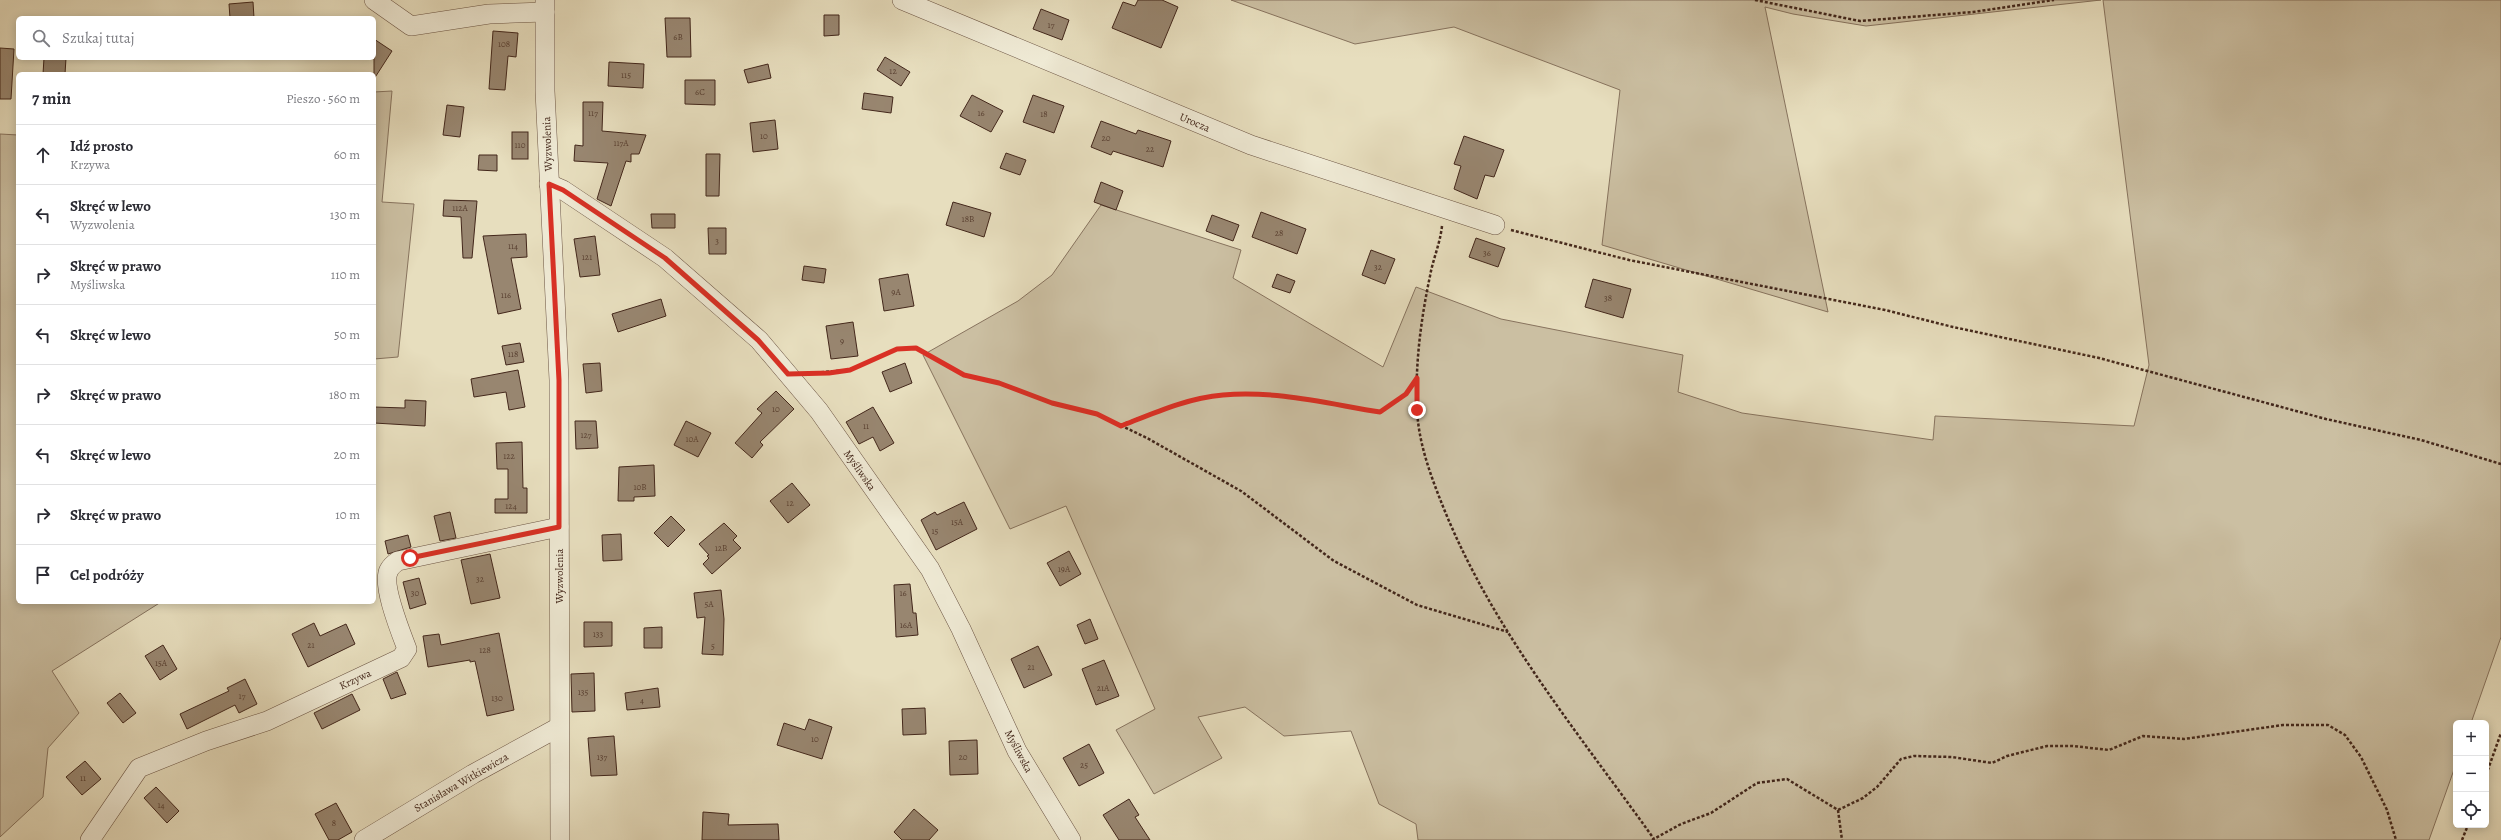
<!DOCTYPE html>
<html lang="pl">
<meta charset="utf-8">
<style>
:root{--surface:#fff;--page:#f7f7f7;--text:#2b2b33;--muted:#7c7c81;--line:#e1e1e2}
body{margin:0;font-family:Alegreya,serif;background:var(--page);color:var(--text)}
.controls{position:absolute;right:12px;bottom:12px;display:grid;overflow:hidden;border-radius:6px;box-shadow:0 2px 10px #0003}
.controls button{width:36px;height:36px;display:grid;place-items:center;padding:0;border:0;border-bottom:1px solid var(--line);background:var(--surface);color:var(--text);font:20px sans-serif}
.stop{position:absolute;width:12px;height:12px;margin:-9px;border:3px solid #d93025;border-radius:50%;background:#fff}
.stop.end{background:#d93025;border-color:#fff;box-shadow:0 1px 4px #0008}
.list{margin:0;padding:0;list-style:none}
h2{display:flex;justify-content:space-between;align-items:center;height:52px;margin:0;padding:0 16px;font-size:17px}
h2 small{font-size:13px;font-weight:400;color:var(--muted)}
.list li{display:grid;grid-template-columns:26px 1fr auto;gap:12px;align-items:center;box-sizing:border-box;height:60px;padding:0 16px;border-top:1px solid var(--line)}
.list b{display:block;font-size:15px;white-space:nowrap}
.list p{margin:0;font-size:13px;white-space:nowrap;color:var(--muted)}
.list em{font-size:13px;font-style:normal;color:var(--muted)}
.icon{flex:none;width:22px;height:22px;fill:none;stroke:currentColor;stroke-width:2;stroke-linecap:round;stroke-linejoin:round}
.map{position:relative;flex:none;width:2501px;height:840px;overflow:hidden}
.search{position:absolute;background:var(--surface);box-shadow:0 2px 10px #0003;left:16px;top:16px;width:360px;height:44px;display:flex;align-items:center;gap:10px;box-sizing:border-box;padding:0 14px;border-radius:6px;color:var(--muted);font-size:15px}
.panel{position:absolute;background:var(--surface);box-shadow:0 2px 10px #0003;left:16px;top:72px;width:360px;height:532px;border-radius:6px}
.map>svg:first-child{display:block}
.green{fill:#cbbfa2;stroke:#87735e}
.building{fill:#988670;stroke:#43271b}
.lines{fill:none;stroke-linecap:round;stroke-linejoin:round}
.minor-casing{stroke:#6c5544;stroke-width:20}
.path{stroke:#43271b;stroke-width:2.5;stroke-dasharray:3 2;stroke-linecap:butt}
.minor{stroke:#efead5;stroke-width:19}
.route{stroke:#d93025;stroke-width:5}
.labels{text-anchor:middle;stroke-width:3;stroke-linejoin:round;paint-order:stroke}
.number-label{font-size:9px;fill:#583f30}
.street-label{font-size:11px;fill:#43271b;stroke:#efead5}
</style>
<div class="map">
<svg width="2501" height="840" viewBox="0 0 2501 840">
<rect width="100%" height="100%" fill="#e7debe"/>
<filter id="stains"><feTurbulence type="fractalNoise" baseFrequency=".005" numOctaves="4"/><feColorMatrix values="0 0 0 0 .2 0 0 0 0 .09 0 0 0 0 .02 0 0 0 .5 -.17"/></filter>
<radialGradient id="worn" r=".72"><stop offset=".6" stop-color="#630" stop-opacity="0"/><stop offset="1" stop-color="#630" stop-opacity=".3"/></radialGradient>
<!-- green -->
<g class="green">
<polygon points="1231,0 2101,0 1866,26 1793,14 1765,7 1828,312 1602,245 1620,90 1454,27 1355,44"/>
<polygon points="2103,0 2501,0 2501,637 2471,723 2456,723 2456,764 2429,840 1418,840 1416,824 1379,804 1351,731 1284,736 1245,707 1198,717 1222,758 1154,794 1116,730 1155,709 1066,506 1010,529 923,355 1018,301 1052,275 1101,205 1241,250 1233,278 1383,367 1416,287 1501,319 1683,355 1678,392 1742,413 1933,440 1935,416 2134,426 2149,365"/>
<polygon points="392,91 382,202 414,204 398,357 374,359 374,92"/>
<polygon points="0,134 18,135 18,602 161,602 52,671 79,713 48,748 43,797 0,837"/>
</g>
<!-- building -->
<g class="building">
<polygon points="1138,0 1162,0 1178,7 1161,48 1112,28 1123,2 1135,6"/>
<polygon points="253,2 254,18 230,18 229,4"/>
<polygon points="1041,9 1069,20 1062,40 1033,29"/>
<polygon points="824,15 839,15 839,35 824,36"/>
<polygon points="665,18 690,18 691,57 667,57"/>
<polygon points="493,31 518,33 516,57 508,56 505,90 489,89"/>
<polygon points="374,39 392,51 374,79"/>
<polygon points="0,48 14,49 11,99 0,99"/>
<polygon points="885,57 910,72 901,86 877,70"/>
<polygon points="44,58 66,58 65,74 43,74"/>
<polygon points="609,62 644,64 643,88 608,86"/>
<polygon points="768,64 771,78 748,83 744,70"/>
<polygon points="685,80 715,80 715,105 685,104"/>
<polygon points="864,93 893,97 891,113 862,109"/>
<polygon points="972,95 1003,111 991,132 960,116"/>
<polygon points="1033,95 1064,106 1054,133 1023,122"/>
<polygon points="583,102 603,102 602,131 646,135 639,154 631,154 631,162 626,161 611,206 597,199 608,163 574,161 575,145 583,146"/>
<polygon points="447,105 464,107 460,137 443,135"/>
<polygon points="775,120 778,149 753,152 750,123"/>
<polygon points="1101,121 1136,134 1138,130 1171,141 1163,167 1113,151 1111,155 1091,147"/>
<rect x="512" y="132" width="16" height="27"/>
<polygon points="1464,136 1504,150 1494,177 1485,175 1477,199 1454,189 1461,166 1454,164"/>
<polygon points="1006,153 1026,160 1020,175 1000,168"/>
<polygon points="706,154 720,154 719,196 706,196"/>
<polygon points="479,155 497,155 497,171 478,170"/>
<polygon points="1101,182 1123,191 1116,210 1094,202"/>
<polygon points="444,200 477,201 472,258 463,258 461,217 443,216"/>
<polygon points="953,202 991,213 984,237 946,225"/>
<polygon points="1261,212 1306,229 1297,254 1252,237"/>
<polygon points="651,214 675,214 675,228 652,228"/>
<polygon points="1212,215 1239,225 1233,241 1206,231"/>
<polygon points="708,228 726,228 726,254 709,254"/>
<polygon points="526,234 527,257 511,258 521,309 498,314 483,236"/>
<polygon points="595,236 600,275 580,277 574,239"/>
<polygon points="1476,238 1505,248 1498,267 1469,257"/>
<polygon points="1371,250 1395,259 1385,284 1362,275"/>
<polygon points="804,266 826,269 824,283 802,280"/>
<polygon points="908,274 914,306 884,311 879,279"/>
<polygon points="1277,274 1295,281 1290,293 1272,287"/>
<polygon points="1593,279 1631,289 1623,318 1585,307"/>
<polygon points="661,299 666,316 618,332 612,314"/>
<polygon points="853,322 858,356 831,359 826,326"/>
<polygon points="520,343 524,362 506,365 502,346"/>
<polygon points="600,363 602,391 586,393 583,364"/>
<polygon points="905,363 912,383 890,392 882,372"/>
<polygon points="518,370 525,407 509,410 506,392 474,397 471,379"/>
<polygon points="776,391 794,409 760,442 763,445 752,458 735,443 762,413 757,409"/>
<polygon points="405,400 426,401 425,426 374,423 374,407 405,408"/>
<polygon points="873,407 894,443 880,451 873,437 859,444 846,422"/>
<polygon points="575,421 596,421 598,448 576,449"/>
<polygon points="686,421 711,433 698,457 674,445"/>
<polygon points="522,442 523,488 527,488 527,513 495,513 495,499 508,499 508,469 497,469 496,443"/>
<polygon points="654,465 655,496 634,497 634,501 618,501 619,467"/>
<polygon points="792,483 810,505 788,523 770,501"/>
<polygon points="964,502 977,529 936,550 921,520 935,512 937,515"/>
<polygon points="450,512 456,538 440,541 434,516"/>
<polygon points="671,516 685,530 668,547 654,533"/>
<polygon points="724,523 737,536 733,540 741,548 712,574 703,564 709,558 707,556 709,555 699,544"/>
<polygon points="621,534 622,560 603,561 602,535"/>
<polygon points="408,535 411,547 388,554 385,541"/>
<polygon points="1069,551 1081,574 1060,586 1047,563"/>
<polygon points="490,554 500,598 471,604 461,560"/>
<polygon points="419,578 426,604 410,609 403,582"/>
<polygon points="910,584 913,613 916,613 918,635 896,637 894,585"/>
<polygon points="721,590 724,619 723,655 702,654 705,617 697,618 694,593"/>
<polygon points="1090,619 1098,639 1085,644 1077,625"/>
<polygon points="584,622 612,622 612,646 584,647"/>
<polygon points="314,623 320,636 346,624 355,644 308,667 292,634"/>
<polygon points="662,627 662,648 644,648 644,628"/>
<polygon points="499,633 514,710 487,716 475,661 470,662 470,660 428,667 423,636 439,634 441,645"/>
<polygon points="163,645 177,669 160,680 145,656"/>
<polygon points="1038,646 1052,675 1024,688 1011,659"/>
<polygon points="1104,660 1119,696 1096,705 1082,669"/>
<polygon points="397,672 406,694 391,699 383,679"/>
<polygon points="594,673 595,711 572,712 571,674"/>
<polygon points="245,679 257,704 239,713 235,705 187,729 180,714 229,691 227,688"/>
<polygon points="658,688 660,707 627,710 625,693"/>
<polygon points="120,693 136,713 123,723 107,703"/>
<polygon points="352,694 360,710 322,729 314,713"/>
<polygon points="925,708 926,734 903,735 902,709"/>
<polygon points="809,719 832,727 822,759 777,745 784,723 805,730"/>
<polygon points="614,736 617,775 591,776 588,738"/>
<polygon points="977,740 978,774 950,775 949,741"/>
<polygon points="1089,744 1104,773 1079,786 1063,758"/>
<polygon points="85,761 101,779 82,795 66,777"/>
<polygon points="156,787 179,811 167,823 144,798"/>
<polygon points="1129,799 1139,815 1135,817 1150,840 1119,840 1103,815"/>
<polygon points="336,803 352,832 338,840 329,840 315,814"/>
<polygon points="914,809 938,830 929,840 902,840 894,832"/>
<polygon points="703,812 729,814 728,825 778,824 779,840 702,840"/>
</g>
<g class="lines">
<!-- minor casing -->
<g class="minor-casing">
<g id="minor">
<polyline points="374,0 411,26 489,14 545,12"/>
<polyline points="545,0 545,91 559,380 560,840"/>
<polyline points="902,0 1251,145 1495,225"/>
<polyline points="549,184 563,190 665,258 759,340 819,411 930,569 961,629 1017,751 1071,840"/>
<path d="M90,840L139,768L206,741L267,721L401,658L407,649C401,633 381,584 389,570C391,566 395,563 398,561L559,527"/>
<polyline points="364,840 473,774 559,727"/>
</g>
</g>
<!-- path -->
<g class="path">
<polyline points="1755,0 1860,21 1973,12 2054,0"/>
<path d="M1442,226C1440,244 1433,259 1430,276C1421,319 1415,364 1417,408C1418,441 1430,474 1442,504C1491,628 1577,731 1654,839"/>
<polyline points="1511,230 1629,260 1885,310 1953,327 2099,358 2326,419 2421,440 2501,464"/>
<polyline points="811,373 850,370 897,349 916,348 963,375 999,383 1052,403 1097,414 1147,438 1241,491 1334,561 1417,605 1508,632"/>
<path d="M1121,425C1154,413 1187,398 1223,395C1275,390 1329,404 1380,412L1406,394L1417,378"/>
<polyline points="2486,775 2501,733"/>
<polyline points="1838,810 1842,840"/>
<polyline points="1652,840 1681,824 1711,813 1757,783 1787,779 1838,810 1863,798 1877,787 1901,759 1914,756 1952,757 1992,763 2007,756 2047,746 2073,746 2109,750 2143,736 2184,739 2283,725 2328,725 2345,735 2361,757 2387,810 2396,840"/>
<polyline points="2462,840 2468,825"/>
</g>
<!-- minor -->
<use href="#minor" class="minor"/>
</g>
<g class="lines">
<!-- route -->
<path class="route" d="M410,558L559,527V380L549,184L563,190L665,258L758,340L788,374L829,373L850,370L897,349L916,348L964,375L999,383L1052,403L1097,414L1121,426C1154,413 1187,398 1223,395C1275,390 1329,404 1380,412L1406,394L1417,378V410"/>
</g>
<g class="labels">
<!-- number labels -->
<g class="number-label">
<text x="1051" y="28">17</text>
<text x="678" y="40">6B</text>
<text x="504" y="47">108</text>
<text x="893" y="74">12</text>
<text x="626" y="78">115</text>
<text x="700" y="95">6C</text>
<text x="593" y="116">117</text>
<text x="981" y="116">16</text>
<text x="1044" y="117">18</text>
<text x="764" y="139">10</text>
<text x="1106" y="141">20</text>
<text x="621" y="146">117A</text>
<text x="520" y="148">110</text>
<text x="1150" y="152">22</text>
<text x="460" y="211">112A</text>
<text x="968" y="222">18B</text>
<text x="1279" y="236">28</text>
<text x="717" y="244">3</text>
<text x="513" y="249">114</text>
<text x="1487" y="256">36</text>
<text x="587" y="260">121</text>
<text x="1378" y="270">32</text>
<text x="896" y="295">9A</text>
<text x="506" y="298">116</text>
<text x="1608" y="301">38</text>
<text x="842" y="344">9</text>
<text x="513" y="357">118</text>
<text x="776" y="412">10</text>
<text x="866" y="429">11</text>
<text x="586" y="438">127</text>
<text x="692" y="442">10A</text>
<text x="509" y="459">122</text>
<text x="640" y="490">10B</text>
<text x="790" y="506">12</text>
<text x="511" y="509">124</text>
<text x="957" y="525">15A</text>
<text x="935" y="534">15</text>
<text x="721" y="551">12B</text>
<text x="1064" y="572">19A</text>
<text x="480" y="582">32</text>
<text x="415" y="596">30</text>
<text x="903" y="596">16</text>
<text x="709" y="607">5A</text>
<text x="906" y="628">16A</text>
<text x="598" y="637">133</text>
<text x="311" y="648">21</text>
<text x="713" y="649">5</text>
<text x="485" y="653">128</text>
<text x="161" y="666">15A</text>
<text x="1031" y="670">21</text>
<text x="1103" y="691">21A</text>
<text x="583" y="695">135</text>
<text x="242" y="699">17</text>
<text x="497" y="701">130</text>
<text x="642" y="703">4</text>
<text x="815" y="742">10</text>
<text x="602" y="760">137</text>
<text x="963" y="760">20</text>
<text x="1084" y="768">25</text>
<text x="83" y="781">11</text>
<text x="161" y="808">14</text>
<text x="334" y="826">8</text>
</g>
<!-- street labels -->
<g class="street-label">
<text transform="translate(1195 122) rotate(23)" y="4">Urocza</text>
<text transform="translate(547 144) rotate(-92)" y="4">Wyzwolenia</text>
<text transform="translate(860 470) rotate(55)" y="4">Myśliwska</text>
<text transform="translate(559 576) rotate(-90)" y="4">Wyzwolenia</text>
<text transform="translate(355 679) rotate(-25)" y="4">Krzywa</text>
<text transform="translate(1019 751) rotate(62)" y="4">Myśliwska</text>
<text transform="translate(461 782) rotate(-30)" y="4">Stanisława Witkiewicza</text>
</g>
</g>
<rect width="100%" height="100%" filter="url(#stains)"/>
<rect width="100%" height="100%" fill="url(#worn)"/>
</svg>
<div class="controls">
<button>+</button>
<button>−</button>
<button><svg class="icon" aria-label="locate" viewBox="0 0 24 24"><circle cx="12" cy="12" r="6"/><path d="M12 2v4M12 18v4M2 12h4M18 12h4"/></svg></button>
</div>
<div class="stop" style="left:410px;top:558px"></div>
<div class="stop end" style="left:1417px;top:410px"></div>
<div class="search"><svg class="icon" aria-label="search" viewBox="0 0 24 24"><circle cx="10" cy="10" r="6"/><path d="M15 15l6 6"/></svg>Szukaj tutaj</div>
<section class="panel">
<h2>7 min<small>Pieszo · 560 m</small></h2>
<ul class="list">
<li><svg class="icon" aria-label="ahead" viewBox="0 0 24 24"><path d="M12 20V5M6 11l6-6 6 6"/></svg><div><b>Idź prosto</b><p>Krzywa</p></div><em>60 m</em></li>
<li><svg class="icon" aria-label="left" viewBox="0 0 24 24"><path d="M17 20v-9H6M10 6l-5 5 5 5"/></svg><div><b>Skręć w lewo</b><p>Wyzwolenia</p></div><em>130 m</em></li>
<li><svg class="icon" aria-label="right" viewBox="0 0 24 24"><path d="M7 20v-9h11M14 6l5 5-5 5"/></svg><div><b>Skręć w prawo</b><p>Myśliwska</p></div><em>110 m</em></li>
<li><svg class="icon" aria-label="left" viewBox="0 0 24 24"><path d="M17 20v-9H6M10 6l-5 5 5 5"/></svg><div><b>Skręć w lewo</b></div><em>50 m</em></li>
<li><svg class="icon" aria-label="right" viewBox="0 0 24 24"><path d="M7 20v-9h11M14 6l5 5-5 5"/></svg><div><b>Skręć w prawo</b></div><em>180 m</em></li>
<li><svg class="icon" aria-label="left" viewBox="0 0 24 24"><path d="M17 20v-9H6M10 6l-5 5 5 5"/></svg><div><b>Skręć w lewo</b></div><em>20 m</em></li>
<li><svg class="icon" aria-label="right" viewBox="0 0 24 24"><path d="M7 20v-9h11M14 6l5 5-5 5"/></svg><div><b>Skręć w prawo</b></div><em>10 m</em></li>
<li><svg class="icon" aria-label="arrive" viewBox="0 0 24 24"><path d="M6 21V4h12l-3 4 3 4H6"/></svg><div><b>Cel podróży</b></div></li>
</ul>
</section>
</div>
